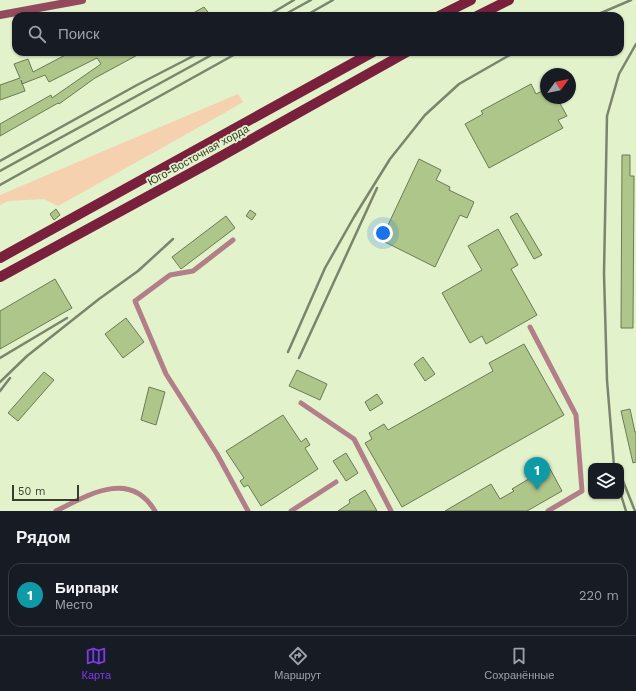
<!DOCTYPE html>
<html lang="ru">
<meta charset="utf-8">
<style>
:root{--surface:#171b24;--page:#242831;--text:#f1f3f6;--muted:#9ea1a6;--line:#363941;--accent:#7c3aed}
body{margin:0;font-family:"Work Sans",sans-serif;background:var(--page);color:var(--text)}
.controls{position:absolute;right:12px;bottom:12px;display:grid;overflow:hidden;border-radius:8px;box-shadow:0 1px 3px #0004}
.controls button{width:36px;height:36px;display:grid;place-items:center;padding:0;border:0;border-bottom:1px solid var(--line);background:var(--surface);color:var(--text);font:20px sans-serif}
.compass{position:absolute;left:540px;top:68px;width:36px;height:36px;border-radius:50%;background:var(--surface);box-shadow:0 1px 3px #0004;rotate:57deg}
.scale{position:absolute;left:12px;bottom:10px;width:67px;box-sizing:border-box;padding-left:4px;border:2px solid #383e2e;border-top:0;font-size:11px;line-height:14px;white-space:nowrap;color:#383e2e;-webkit-text-stroke:3px #e2f2cb;paint-order:stroke}
.you{position:absolute;left:383px;top:233px;width:14px;height:14px;margin:-10px;border:3px solid #fff;border-radius:50%;background:#1a73e8;box-shadow:0 0 0 6px #1a73e833}
.badge{display:grid;place-items:center;width:26px;height:26px;border-radius:50%;background:var(--accent);color:#fff;font-size:13px;font-weight:700}
.pin{position:absolute;translate:-50% -33px;filter:drop-shadow(0 1px 2px #0008)}
.pin::after{content:'';position:absolute;top:21px;width:14px;height:12px;background:inherit;clip-path:polygon(0 0,100% 0,50% 100%)}
.list{margin:0;padding:0;list-style:none}
h2{display:flex;justify-content:space-between;align-items:center;height:52px;margin:0;padding:0 16px;font-size:17px}
h2 small{font-size:13px;font-weight:400;color:var(--muted)}
.list li{display:grid;grid-template-columns:26px 1fr auto;gap:12px;align-items:center;box-sizing:border-box;height:64px;margin:0 8px 8px;padding:0 8px;border:1px solid var(--line);border-radius:12px}
.list b{display:block;font-size:15px;white-space:nowrap}
.list p{margin:0;font-size:13px;white-space:nowrap;color:var(--muted)}
.list em{font-size:13px;font-style:normal;color:var(--muted)}
.icon{flex:none;width:22px;height:22px;fill:none;stroke:currentColor;stroke-width:2;stroke-linecap:round;stroke-linejoin:round}
.map{position:relative;flex:none;width:636px;height:511px;overflow:hidden}
.search{position:absolute;background:var(--surface);box-shadow:0 1px 3px #0004;left:12px;right:12px;top:12px;height:44px;display:flex;align-items:center;gap:10px;box-sizing:border-box;padding:0 14px;border-radius:12px;color:var(--muted);font-size:15px}
.sheet{height:124px;background:var(--surface)}
nav{display:flex;justify-content:space-around;align-items:center;box-sizing:border-box;height:56px;border-top:1px solid var(--line);background:var(--surface);font-size:11px;color:var(--muted)}
nav a{display:grid;justify-items:center;gap:2px}
nav .on{color:var(--accent)}
.map>svg:first-child{display:block}
.green{fill:#f5d1af}
.building{fill:#aec689;stroke:#6c7a57}
.lines{fill:none;stroke-linecap:round;stroke-linejoin:round}
.lane{stroke:#b27f89;stroke-width:5}
.secondary{stroke:#924a5c;stroke-width:8}
.primary{stroke:#78203c;stroke-width:10}
.rail{stroke:#7b856c;stroke-width:2.5}
.labels{text-anchor:middle;stroke-width:3.5;stroke-linejoin:round;paint-order:stroke}
.street-label{font-size:11px;fill:#383e2e;stroke:#e2f2cb}
</style>
<div class="map">
<svg width="636" height="511" viewBox="0 0 636 511">
<rect width="100%" height="100%" fill="#e2f2cb"/>
<!-- green -->
<polygon class="green" points="238,94 243,102 226,112 58,206 44,199 8,201 0,205 0,195"/>
<!-- building -->
<g class="building">
<polygon points="204,7 211,16 188,16"/>
<polygon points="71,52 143,52 95,78 59,104 58,103 0,136 0,124 51,95 52,98 101,64 97,58 49,82 45,75 22,84 21,80 25,91 0,100 0,85 20,78 14,64 28,59 33,72"/>
<polygon points="531,84 536,94 546,89 546,98 557,98 567,116 558,120 563,128 489,168 465,124 483,114 481,111"/>
<polygon points="622,155 630,155 630,176 634,176 633,328 621,328"/>
<polygon points="419,159 441,170 436,180 450,187 449,190 474,202 467,218 460,215 435,267 381,240"/>
<polygon points="56,209 60,215 54,220 50,214"/>
<polygon points="250,210 256,214 252,220 246,216"/>
<polygon points="517,213 542,255 534,259 510,217"/>
<polygon points="226,216 235,228 181,269 172,257"/>
<polygon points="498,229 518,265 511,269 537,315 486,344 482,336 470,343 442,293 482,270 468,246"/>
<polygon points="55,279 72,308 0,349 0,311"/>
<polygon points="126,318 144,342 123,358 105,334"/>
<polygon points="524,344 564,415 402,507 365,443 372,439 369,433 384,424 388,430 493,371 489,363"/>
<polygon points="423,357 435,374 425,381 414,364"/>
<polygon points="297,370 327,384 320,400 289,386"/>
<polygon points="44,372 54,380 18,421 8,413"/>
<polygon points="149,387 165,392 156,425 141,420"/>
<polygon points="377,394 383,403 370,411 365,402"/>
<polygon points="630,409 635,432 636,432 636,462 633,463 621,411"/>
<polygon points="283,415 301,442 306,438 310,445 305,448 318,469 261,506 248,485 244,487 240,481 244,478 226,451"/>
<polygon points="346,453 358,473 346,481 333,461"/>
<polygon points="549,467 562,491 527,511 445,511 491,484 500,499 514,491 512,489"/>
<polygon points="365,490 377,511 338,511 350,503 349,500"/>
</g>
<g class="lines">
<!-- lane -->
<g class="lane">
<polyline points="233,240 193,271 170,275 135,301 166,374 217,454 248,511"/>
<polyline points="530,327 576,415 582,491 548,511"/>
<polyline points="301,403 354,439 391,511"/>
<path d="M56,511C88,495 130,469 155,511"/>
<polyline points="291,511 336,482"/>
</g>
<!-- secondary -->
<polyline class="secondary" points="0,15 82,0"/>
<!-- primary -->
<g class="primary">
<polyline points="439,16 471,0"/>
<polyline points="477,16 509,0"/>
<polyline points="0,258 373,52"/>
<polyline points="0,277 209,163 407,52"/>
</g>
<!-- rail -->
<g class="rail">
<polyline points="267,16 294,0"/>
<polyline points="282,16 311,0"/>
<polyline points="305,16 333,0"/>
<polyline points="594,16 631,0"/>
<polyline points="0,161 137,85 201,52"/>
<polyline points="0,171 217,52"/>
<polyline points="0,185 239,52"/>
<polyline points="288,352 325,268 354,217 390,159 425,115 459,84 515,52"/>
<polyline points="0,358 67,318"/>
<polyline points="299,358 377,188"/>
<polyline points="0,382 27,356 99,299 138,271 173,239"/>
<polyline points="0,391 10,378"/>
<polyline points="614,466 607,380 604,274 607,116 619,74 636,44"/>
<polyline points="621,476 635,511"/>
<polyline points="621,495 626,511"/>
</g>
</g>
<g class="labels">
<!-- street labels -->
<g class="street-label">
<text transform="translate(198 155) rotate(-29)" y="4">Юго-Восточная хорда</text>
</g>
</g>
</svg>
<div class="controls">
<button><svg class="icon" aria-label="layers" viewBox="0 0 24 24"><path d="M12 4l9 5-9 5-9-5zM3 14l9 5 9-5"/></svg></button>
</div>
<svg class="compass" viewBox="-18 -18 36 36"><path d="M0-13l5 13h-10z" fill="#e53935"/><path d="M0 13l5-13h-10z" fill="#9ea1a6"/></svg>
<div class="scale">50 m</div>
<div class="you"></div>
<div class="pin badge" style="left:537px;top:490px;background:#0f9aa8">1</div>
<div class="search"><svg class="icon" aria-label="search" viewBox="0 0 24 24"><circle cx="10" cy="10" r="6"/><path d="M15 15l6 6"/></svg>Поиск</div>
</div>
<section class="sheet">
<h2>Рядом<small></small></h2>
<ul class="list">
<li><span class="badge" style="background:#0f9aa8">1</span><div><b>Бирпарк</b><p>Место</p></div><em>220 m</em></li>
</ul>
</section>
<nav>
<a class="on"><svg class="icon" aria-label="map" viewBox="0 0 24 24"><path d="M3 6l6-2 6 2 6-2v14l-6 2-6-2-6 2zM9 4v14M15 6v14"/></svg>Карта</a>
<a><svg class="icon" aria-label="directions" viewBox="0 0 24 24"><path d="M12 3l9 9-9 9-9-9zM9 14v-3h6M13 9l2 2-2 2"/></svg>Маршрут</a>
<a><svg class="icon" aria-label="saved" viewBox="0 0 24 24"><path d="M7 4h10v16l-5-4-5 4z"/></svg>Сохранённые</a>
</nav>
